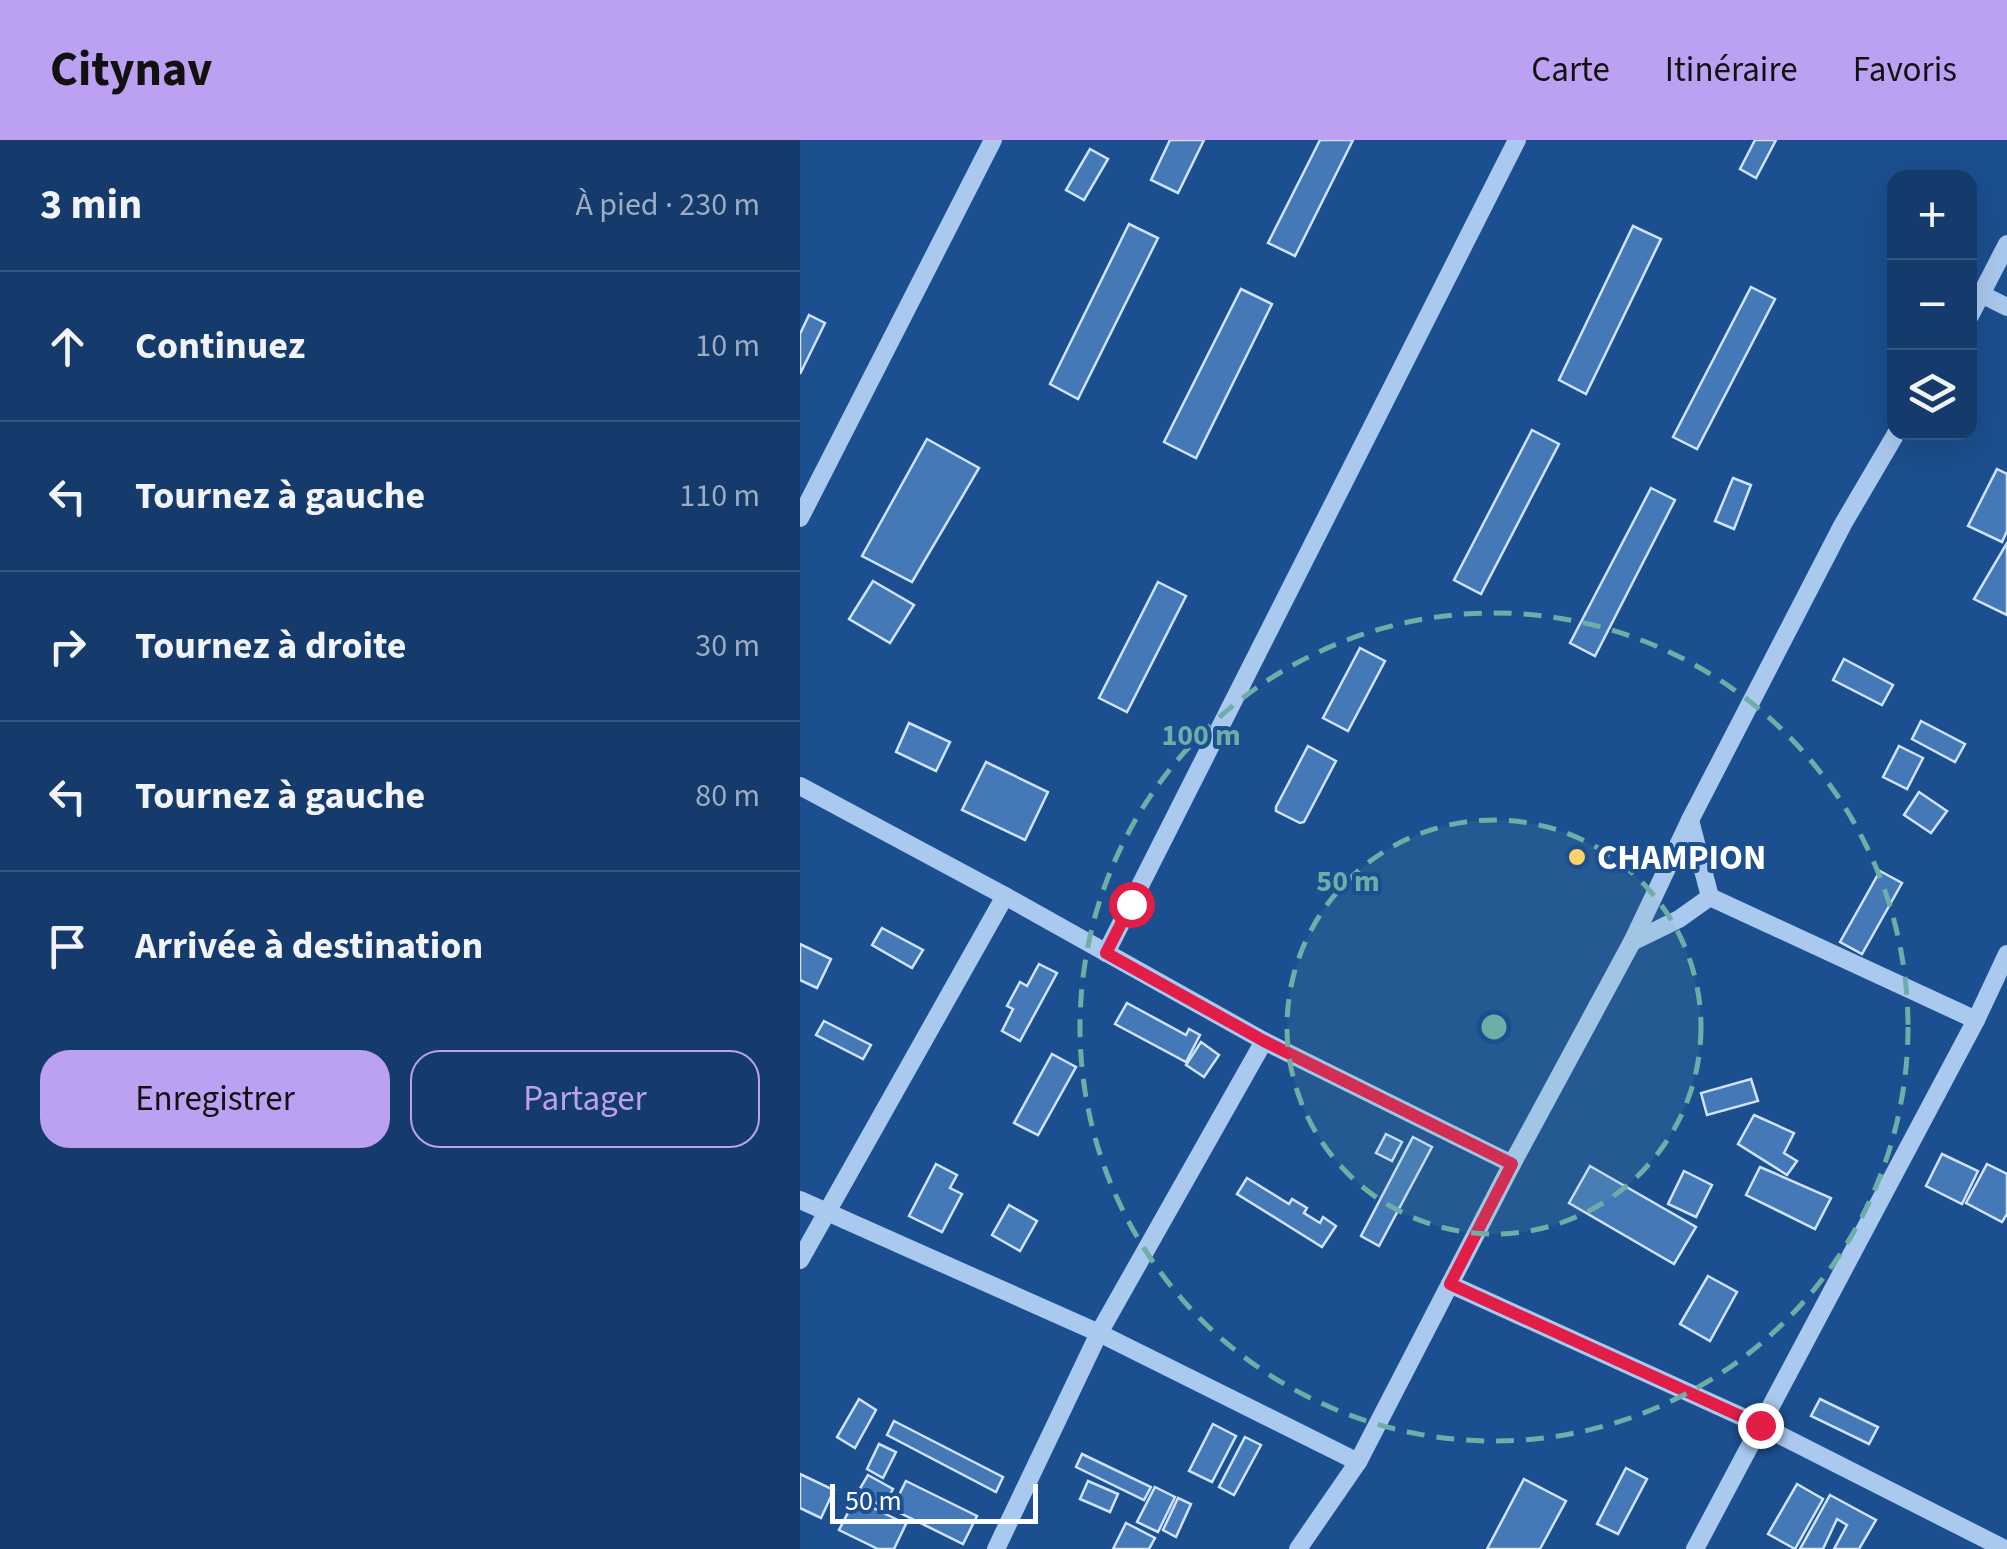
<!DOCTYPE html>
<html lang="fr">
<meta charset="utf-8">
<style>
:root{--surface:#143b6b;--page:#1d4271;--text:#f1f3f6;--muted:#9dadc1;--line:#33557e;--accent:#bca0f2}
body{margin:0;font-family:"Source Sans 3",sans-serif;background:var(--page);color:var(--text)}
.controls{position:absolute;right:30px;top:30px;display:grid;overflow:hidden;border-radius:20px;box-shadow:0 10px 40px #0002}
.controls button{width:90px;height:90px;display:grid;place-items:center;padding:0;border:0;border-bottom:2px solid var(--line);background:var(--surface);color:var(--text);font:50px sans-serif}
.scale{position:absolute;left:30px;bottom:25px;width:208px;box-sizing:border-box;padding-left:10px;border:5px solid #fff;border-top:0;font-size:28px;line-height:35px;white-space:nowrap;color:#fff;-webkit-text-stroke:8px #1b4f8f;paint-order:stroke}
.stop{position:absolute;width:30px;height:30px;margin:-22px;border:8px solid #e11d48;border-radius:50%;background:#fff}
.stop.end{background:#e11d48;border-color:#fff;box-shadow:0 2px 10px #0008}
.list{margin:0;padding:0;list-style:none}
h2{display:flex;justify-content:space-between;align-items:center;height:130px;margin:0;padding:0 40px;font-size:42px}
h2 small{font-size:32px;font-weight:400;color:var(--muted)}
.list li{display:grid;grid-template-columns:65px 1fr auto;gap:30px;align-items:center;box-sizing:border-box;height:150px;padding:0 40px;border-top:2px solid var(--line)}
.list b{display:block;font-size:38px;white-space:nowrap}
.list em{font-size:32px;font-style:normal;color:var(--muted)}
.actions{display:flex;gap:20px;padding:30px 40px}
.actions a{flex:1;padding:22px 0;border:2px solid var(--accent);border-radius:30px;text-align:center;font-size:35px;color:var(--accent)}
.actions .main{background:var(--accent);color:#111}
.icon{flex:none;width:55px;height:55px;fill:none;stroke:currentColor;stroke-width:2;stroke-linecap:round;stroke-linejoin:round}
.map{position:relative;flex:none;width:1207px;height:1409px;overflow:hidden}
header{display:flex;align-items:center;gap:60px;box-sizing:border-box;height:140px;padding:0 50px;background:var(--accent);color:#111}
header strong{font-size:48px}
nav{display:flex;gap:55px;margin-inline-start:auto;font-size:35px}
main{display:flex}
aside{flex:1;background:var(--surface)}
.map>svg:first-child{display:block}
.building{fill:#4478b7;stroke:#cfe3fa;stroke-width:2.5}
.lines{fill:none;stroke-linecap:round;stroke-linejoin:round}
.minor{stroke:#a9c9ee;stroke-width:18}
.route{stroke:#e11d48;stroke-width:12}
.ring{fill:none;stroke:#6fada8;stroke-width:5;stroke-dasharray:18 12}
.poi-dot{fill:#ffd166;stroke:#1b4f8f;stroke-width:4}
.labels{text-anchor:middle;stroke-width:8;stroke-linejoin:round;paint-order:stroke}
.poi-label{font-size:35px;font-weight:bold;fill:#fff;stroke:#1b4f8f;text-anchor:start}
.centre{fill:#6fada8;stroke:#1b4f8f;stroke-width:5}
.ring-label{font-size:30px;text-anchor:middle;font-weight:bold;fill:#6fada8;stroke:#1b4f8f;stroke-width:8;stroke-linejoin:round;paint-order:stroke}
</style>
<header>
<strong>Citynav</strong>
<nav><a>Carte</a><a>Itinéraire</a><a>Favoris</a></nav>
</header>
<main>
<aside>
<h2>3 min<small>À pied · 230 m</small></h2>
<ul class="list">
<li><svg class="icon" aria-label="ahead" viewBox="0 0 24 24"><path d="M12 20V5M6 11l6-6 6 6"/></svg><div><b>Continuez</b></div><em>10 m</em></li>
<li><svg class="icon" aria-label="left" viewBox="0 0 24 24"><path d="M17 20v-9H6M10 6l-5 5 5 5"/></svg><div><b>Tournez à gauche</b></div><em>110 m</em></li>
<li><svg class="icon" aria-label="right" viewBox="0 0 24 24"><path d="M7 20v-9h11M14 6l5 5-5 5"/></svg><div><b>Tournez à droite</b></div><em>30 m</em></li>
<li><svg class="icon" aria-label="left" viewBox="0 0 24 24"><path d="M17 20v-9H6M10 6l-5 5 5 5"/></svg><div><b>Tournez à gauche</b></div><em>80 m</em></li>
<li><svg class="icon" aria-label="arrive" viewBox="0 0 24 24"><path d="M6 21V4h12l-3 4 3 4H6"/></svg><div><b>Arrivée à destination</b></div></li>
</ul>
<div class="actions"><a class="main">Enregistrer</a><a>Partager</a></div>
</aside>
<div class="map">
<svg width="1207" height="1409" viewBox="0 0 1207 1409">
<rect width="100%" height="100%" fill="#1b4f8f"/>
<!-- building -->
<g class="building">
<polygon points="370,0 404,0 378,53 351,40"/>
<polygon points="520,0 553,0 495,116 468,103"/>
<polygon points="955,0 976,0 956,38 940,29"/>
<polygon points="290,9 308,19 284,60 266,50"/>
<polygon points="329,84 358,98 278,259 250,244"/>
<polygon points="833,86 861,99 786,254 759,240"/>
<polygon points="951,147 975,159 897,309 873,297"/>
<polygon points="441,149 472,164 396,318 364,302"/>
<polygon points="9,175 25,183 0,234 0,194"/>
<polygon points="732,290 759,304 681,454 654,440"/>
<polygon points="127,299 179,328 112,442 62,416"/>
<polygon points="1197,329 1207,334 1207,391 1202,402 1168,386"/>
<polygon points="933,338 951,345 934,389 915,381"/>
<polygon points="851,348 875,360 795,516 770,503"/>
<polygon points="1207,403 1207,475 1174,459"/>
<polygon points="73,441 114,465 90,503 49,479"/>
<polygon points="358,442 386,456 327,572 299,558"/>
<polygon points="560,508 585,521 548,591 523,578"/>
<polygon points="1044,519 1093,545 1082,565 1033,540"/>
<polygon points="1121,581 1165,604 1155,622 1112,599"/>
<polygon points="109,583 150,602 136,631 96,612"/>
<polygon points="508,606 536,621 504,682 500,683 476,671 476,667"/>
<polygon points="1099,606 1123,618 1107,649 1083,637"/>
<polygon points="186,622 248,652 225,700 162,670"/>
<polygon points="1119,652 1147,671 1131,693 1104,675"/>
<polygon points="1080,731 1102,743 1062,814 1040,802"/>
<polygon points="82,788 123,810 112,828 72,805"/>
<polygon points="0,804 31,819 17,848 0,840"/>
<polygon points="239,824 257,833 220,901 202,891 213,869 207,866 220,842 227,846"/>
<polygon points="327,863 386,895 389,889 400,895 386,922 315,884"/>
<polygon points="24,881 71,905 63,919 16,895"/>
<polygon points="401,902 419,915 404,937 386,925"/>
<polygon points="252,914 276,927 238,995 214,983"/>
<polygon points="951,939 958,961 907,975 901,953"/>
<polygon points="954,975 994,993 984,1013 997,1021 987,1035 938,1004"/>
<polygon points="586,994 602,1002 592,1021 576,1013"/>
<polygon points="613,997 632,1007 579,1106 561,1096"/>
<polygon points="1142,1014 1178,1031 1162,1064 1126,1046"/>
<polygon points="136,1024 157,1035 150,1048 162,1054 142,1092 109,1076"/>
<polygon points="1187,1024 1207,1034 1207,1074 1202,1082 1166,1063"/>
<polygon points="790,1026 896,1087 874,1124 769,1063"/>
<polygon points="960,1027 1031,1058 1015,1089 946,1055"/>
<polygon points="884,1031 912,1045 896,1077 868,1064"/>
<polygon points="447,1038 489,1064 492,1059 507,1068 504,1073 520,1083 523,1077 536,1086 522,1107 437,1054"/>
<polygon points="209,1065 237,1081 220,1111 192,1095"/>
<polygon points="908,1136 937,1152 910,1201 880,1184"/>
<polygon points="59,1259 76,1270 55,1308 37,1297"/>
<polygon points="1020,1259 1078,1287 1069,1304 1011,1276"/>
<polygon points="94,1281 203,1337 196,1352 87,1295"/>
<polygon points="413,1284 436,1296 412,1342 389,1331"/>
<polygon points="445,1297 461,1305 434,1355 419,1347"/>
<polygon points="79,1304 96,1312 83,1338 67,1329"/>
<polygon points="282,1314 351,1347 344,1360 276,1327"/>
<polygon points="826,1328 847,1339 818,1394 797,1384"/>
<polygon points="0,1334 34,1350 21,1378 0,1368"/>
<polygon points="68,1335 93,1349 83,1367 58,1352"/>
<polygon points="724,1339 766,1361 740,1409 687,1409"/>
<polygon points="106,1341 177,1376 163,1404 92,1369"/>
<polygon points="288,1341 318,1354 310,1372 280,1359"/>
<polygon points="997,1344 1023,1359 995,1409 968,1394"/>
<polygon points="355,1347 375,1357 358,1392 337,1382"/>
<polygon points="1030,1355 1076,1380 1059,1409 1034,1409 1047,1385 1037,1379 1023,1409 1000,1409"/>
<polygon points="378,1358 391,1364 376,1397 363,1390"/>
<polygon points="55,1359 106,1384 94,1409 78,1409 39,1390"/>
<polygon points="326,1383 355,1398 349,1409 313,1409"/>
</g>
<g class="lines">
<!-- minor -->
<g class="minor">
<polyline points="1183,155 1207,167"/>
<polyline points="1170,176 1207,104"/>
<polyline points="0,378 193,0"/>
<polyline points="0,646 205,756 464,901 712,1024"/>
<polyline points="890,680 910,757 1176,880"/>
<polyline points="832,802 879,779 910,757"/>
<polyline points="306,813 717,0"/>
<polyline points="0,1060 299,1193 558,1322"/>
<polyline points="0,1120 205,756"/>
<polyline points="650,1144 960,1285 1205,1409"/>
<polyline points="196,1409 299,1193 464,901"/>
<polyline points="498,1409 558,1322 712,1024 832,802 890,680 1043,384 1097,292"/>
<polyline points="895,1409 1176,880 1207,814"/>
</g>
</g>
<g class="lines">
<!-- route -->
<polyline class="route" points="331,764 306,813 464,901 712,1024 650,1144 960,1285"/>
</g>
<!-- distance rings -->
<circle cx="694" cy="887" r="207" fill="#6fada8" fill-opacity=".12"/>
<g class="ring">
<circle cx="694" cy="887" r="207"/>
<circle cx="694" cy="887" r="414"/>
</g>
<!-- markers -->
<circle class="poi-dot" cx="777" cy="717" r="10"/>
<g class="labels">
<!-- poi labels -->
<g class="poi-label">
<text x="797" y="729">CHAMPION</text>
</g>
</g>
<circle cx="694" cy="887" r="15" class="centre"/>
<g class="ring-label">
<text x="401" y="605">100 m</text>
<text x="548" y="751">50 m</text>
</g>
</svg>
<div class="controls">
<button>+</button>
<button>−</button>
<button><svg class="icon" aria-label="layers" viewBox="0 0 24 24"><path d="M12 4l9 5-9 5-9-5zM3 14l9 5 9-5"/></svg></button>
</div>
<div class="scale">50 m</div>
<div class="stop" style="left:331px;top:764px"></div>
<div class="stop end" style="left:960px;top:1285px"></div>
</div>
</main>
